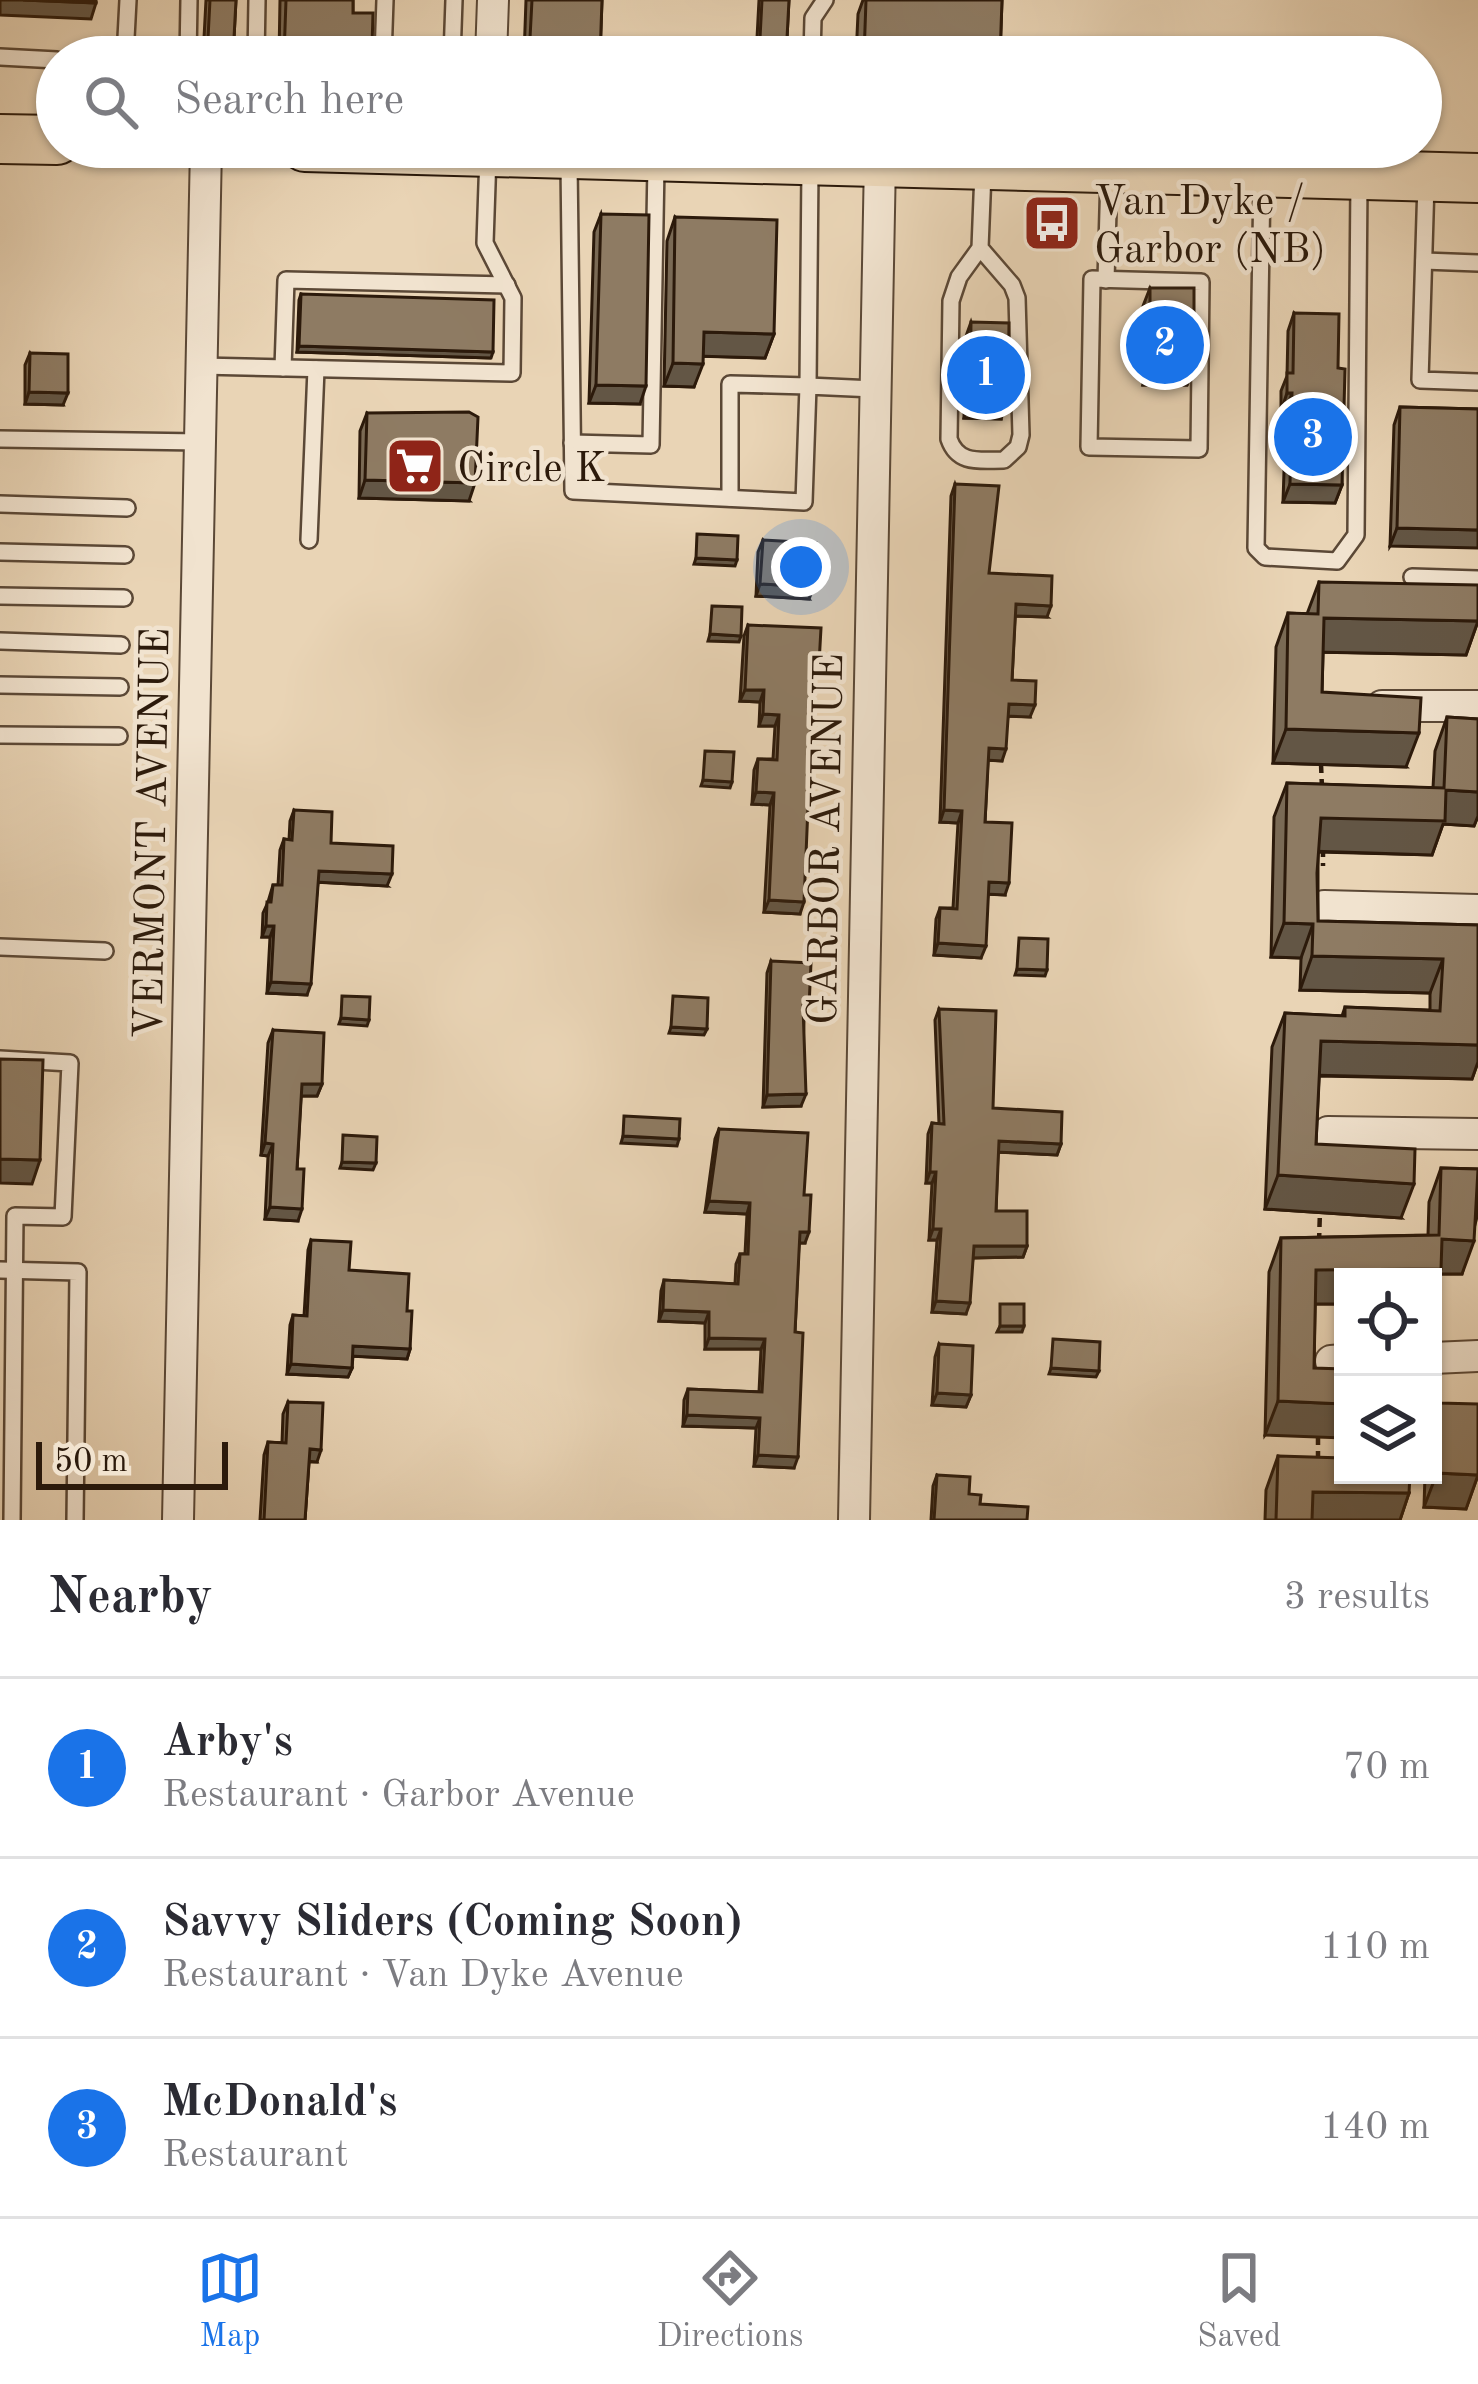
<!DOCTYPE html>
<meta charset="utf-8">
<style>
:root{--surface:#fff;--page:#f7f7f7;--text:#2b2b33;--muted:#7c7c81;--line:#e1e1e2;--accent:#1a73e8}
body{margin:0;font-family:"Old Standard TT",serif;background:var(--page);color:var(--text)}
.controls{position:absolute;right:36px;bottom:36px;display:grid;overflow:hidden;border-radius:0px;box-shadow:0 3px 9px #0004}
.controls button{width:108px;height:108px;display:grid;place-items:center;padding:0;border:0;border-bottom:3px solid var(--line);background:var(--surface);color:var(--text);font:60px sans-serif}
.scale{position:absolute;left:36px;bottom:30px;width:192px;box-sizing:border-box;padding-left:12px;border:6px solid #2c1a0b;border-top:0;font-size:33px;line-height:42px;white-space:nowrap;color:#2c1a0b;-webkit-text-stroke:9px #f1e3cf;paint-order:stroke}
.you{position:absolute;left:801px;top:567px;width:42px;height:42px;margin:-30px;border:9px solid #fff;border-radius:50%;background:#1a73e8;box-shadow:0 0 0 18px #1a73e833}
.badge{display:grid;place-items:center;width:78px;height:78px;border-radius:50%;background:var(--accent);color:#fff;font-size:39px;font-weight:700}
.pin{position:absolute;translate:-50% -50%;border:6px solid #fff;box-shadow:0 3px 12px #0006}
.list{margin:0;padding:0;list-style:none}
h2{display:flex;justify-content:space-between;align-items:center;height:156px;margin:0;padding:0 48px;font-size:51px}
h2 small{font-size:39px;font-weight:400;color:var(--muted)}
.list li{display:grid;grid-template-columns:78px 1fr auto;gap:36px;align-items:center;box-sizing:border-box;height:180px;padding:0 48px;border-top:3px solid var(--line)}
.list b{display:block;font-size:45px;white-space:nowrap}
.list p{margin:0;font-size:39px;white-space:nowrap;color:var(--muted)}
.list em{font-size:39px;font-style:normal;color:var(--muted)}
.icon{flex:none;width:66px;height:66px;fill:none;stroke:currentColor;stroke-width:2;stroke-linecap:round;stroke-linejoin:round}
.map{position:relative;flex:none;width:1478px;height:1520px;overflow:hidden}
.search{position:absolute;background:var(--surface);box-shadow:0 3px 9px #0004;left:36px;right:36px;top:36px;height:132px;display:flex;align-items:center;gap:30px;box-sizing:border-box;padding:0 42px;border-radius:66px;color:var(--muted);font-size:45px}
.sheet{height:696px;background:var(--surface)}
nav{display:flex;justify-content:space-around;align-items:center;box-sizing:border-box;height:168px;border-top:3px solid var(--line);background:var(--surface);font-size:33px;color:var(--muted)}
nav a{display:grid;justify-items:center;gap:6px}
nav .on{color:var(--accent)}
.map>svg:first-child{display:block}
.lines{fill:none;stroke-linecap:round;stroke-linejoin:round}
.service-casing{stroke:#5b4836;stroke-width:20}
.minor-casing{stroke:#5b4836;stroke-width:34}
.primary-casing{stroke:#2c1a0b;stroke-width:52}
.path{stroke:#2c1a0b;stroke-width:4.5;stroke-dasharray:9 6;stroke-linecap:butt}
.service{stroke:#f1e3cf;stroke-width:15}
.minor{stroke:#f1e3cf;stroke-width:30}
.primary{stroke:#e9d4b5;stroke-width:48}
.wall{fill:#7a6a55;stroke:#2c1a0b;stroke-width:3}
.shaded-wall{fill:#635645;stroke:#2c1a0b;stroke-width:3}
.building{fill:#8e7b63;stroke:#2c1a0b;stroke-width:3}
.labels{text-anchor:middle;stroke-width:9;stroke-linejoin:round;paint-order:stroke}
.poi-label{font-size:42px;fill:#2c1a0b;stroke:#f1e3cf;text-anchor:start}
.street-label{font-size:42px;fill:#2c1a0b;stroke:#f1e3cf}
</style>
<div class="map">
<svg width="1478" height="1520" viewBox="0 0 1478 1520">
<rect width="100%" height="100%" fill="#e9d4b5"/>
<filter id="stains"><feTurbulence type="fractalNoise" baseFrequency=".00167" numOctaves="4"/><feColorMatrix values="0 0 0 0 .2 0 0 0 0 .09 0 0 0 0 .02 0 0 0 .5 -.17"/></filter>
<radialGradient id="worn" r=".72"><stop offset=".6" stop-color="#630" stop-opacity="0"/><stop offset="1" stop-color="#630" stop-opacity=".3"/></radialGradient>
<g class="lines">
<!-- service casing -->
<g class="service-casing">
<g id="service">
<polyline points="0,57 57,60"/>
<polyline points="125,57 128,0"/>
<polyline points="188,57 189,0"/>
<polyline points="256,57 257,0"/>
<polyline points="383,57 385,0"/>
<polyline points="452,57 454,0"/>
<polyline points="812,57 813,18 825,0"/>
<polyline points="569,163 573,491 804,502 808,386 874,389"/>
<polyline points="1262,180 1256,548 1265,557 1337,561 1356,535 1359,182"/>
<polyline points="1426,183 1420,380 1478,382"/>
<path d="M980,248L1012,285L1017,298L1021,435L1018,447L1004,460C980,460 958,465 949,439L951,301L959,277L980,248L983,172"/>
<polyline points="1424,261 1478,263"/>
<polygon points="1092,279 1201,282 1199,449 1089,447"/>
<polyline points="1106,280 1109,176"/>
<polyline points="201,366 512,373 513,298 485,243 488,155"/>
<polyline points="283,368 286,280 507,285"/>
<polyline points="0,439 200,442"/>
<polyline points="572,443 651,445 656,165"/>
<polyline points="730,498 730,384 808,386 810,168"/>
<polyline points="0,504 127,508"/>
<polyline points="309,540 316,369"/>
<polyline points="0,552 125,555"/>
<polyline points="1412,577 1478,579"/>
<polyline points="0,596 124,598"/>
<polyline points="0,641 121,645"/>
<polyline points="0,685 120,687"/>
<polyline points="0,735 119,736"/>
<polyline points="0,947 105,951"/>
<polyline points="0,1059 70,1063 63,1217 15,1216 12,1520"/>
<polyline points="0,1270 78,1272 75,1520"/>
</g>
</g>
<!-- minor casing -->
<g class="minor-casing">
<g id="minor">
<polyline points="491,57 493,0"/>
<polyline points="1382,706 1478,706"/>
<polyline points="1324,906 1478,910"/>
<polyline points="1328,1132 1478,1134"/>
<polyline points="1433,1358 1478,1356"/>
<polyline points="1331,1361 1343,1360"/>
<polyline points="178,1520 206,147"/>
<polyline points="854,1520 880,160"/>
</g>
</g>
<!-- primary casing -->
<g class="primary-casing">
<g id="primary">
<polyline points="0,139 57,140"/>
<polyline points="305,147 1478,178"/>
</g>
</g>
<!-- path -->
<g class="path">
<polyline points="1321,764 1322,788"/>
<polyline points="1323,848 1323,866"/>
<polyline points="1319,1242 1320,1211"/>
<polyline points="1318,1460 1318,1436"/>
</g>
<!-- service -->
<use href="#service" class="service"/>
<!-- minor -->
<use href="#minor" class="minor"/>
<!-- primary -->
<use href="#primary" class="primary"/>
</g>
<!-- wall -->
<g class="wall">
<polygon points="206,0 236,0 233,57 203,57"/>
<polygon points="280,0 353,0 353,13 368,57 279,57"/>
<polygon points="526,0 602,0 600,57 524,57"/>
<polygon points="759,0 789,0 786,57 756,57"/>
<polygon points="863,0 1002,0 1000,57 856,57 858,14"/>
<polygon points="601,214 640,404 589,403 594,232"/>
<polygon points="675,217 774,334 765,358 703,356 694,387 664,386 667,241"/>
<polygon points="1150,288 1194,367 1187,385 1143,385 1143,306"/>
<polygon points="301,294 491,358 297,352 299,300"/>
<polygon points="1294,313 1338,368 1342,485 1335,503 1283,502 1286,411 1281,411 1281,391 1287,376 1288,331"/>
<polygon points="971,322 1001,419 964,418 965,339"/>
<polygon points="30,353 63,405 25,404 25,365"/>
<polygon points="1400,407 1478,409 1390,546 1394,425"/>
<polygon points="367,413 469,501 359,498 360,431"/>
<polygon points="955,484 989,573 1047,617 1015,616 1012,680 1030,717 1008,716 1002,761 988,760 985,822 1005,895 988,894 981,958 934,955 936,919 940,908 953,908 958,823 940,822 951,496"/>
<polygon points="763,540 809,599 756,596 758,552"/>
<polygon points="1319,582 1478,621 1466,655 1323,652 1322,692 1406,767 1273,763 1276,647 1288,613 1307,614"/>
<polygon points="748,625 815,676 800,914 764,912 770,805 752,804 754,770 758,759 773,759 775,726 759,726 760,702 740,701 744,636"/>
<polygon points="1447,717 1478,719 1478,816 1474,826 1443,824 1432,855 1318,852 1318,921 1478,925 1478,1062 1472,1079 1319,1076 1316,1144 1401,1218 1265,1209 1272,1047 1285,1013 1342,1016 1345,1007 1430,1010 1430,993 1300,990 1301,958 1271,957 1274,817 1287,783 1433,788 1435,751"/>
<polygon points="294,810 331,843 387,886 318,882 307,995 267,993 270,937 262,937 263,913 268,902 273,885 278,885 280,850 284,839 289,840 290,821"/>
<polygon points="771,961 804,1019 801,1106 763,1107 767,973"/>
<polygon points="939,1009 993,1108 1061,1144 1057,1155 998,1152 996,1211 1027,1246 1023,1257 973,1258 966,1314 932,1312 937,1240 929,1240 932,1183 926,1183 928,1134 932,1123 939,1124 935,1020"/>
<polygon points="273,1030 322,1084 317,1096 301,1096 297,1169 298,1221 265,1219 268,1156 261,1155 268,1043"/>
<polygon points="719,1129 804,1195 805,1243 799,1243 795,1332 794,1468 754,1466 756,1428 683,1426 684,1400 688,1389 759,1392 761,1349 705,1349 705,1323 659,1321 661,1291 664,1280 735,1284 736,1264 740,1254 745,1254 747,1214 705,1212 715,1139"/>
<polygon points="1441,1168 1478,1169 1478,1213 1462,1274 1439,1274 1433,1291 1433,1277 1343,1277 1343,1304 1315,1304 1314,1368 1265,1435 1269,1272 1281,1238 1428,1235 1429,1202"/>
<polygon points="311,1240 349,1270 407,1311 410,1349 407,1359 353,1356 352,1368 348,1377 287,1374 290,1325 293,1315 304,1316 308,1250"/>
<polygon points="939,1344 971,1395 966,1407 932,1405 935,1357"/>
<polygon points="1433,1373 1439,1403 1478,1475 1466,1509 1424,1507 1425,1475 1433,1475"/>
<polygon points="288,1402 317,1462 309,1462 305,1520 260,1520 264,1455 268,1442 282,1443 283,1414"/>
<polygon points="1278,1456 1409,1493 1400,1520 1265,1520 1266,1490"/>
<polygon points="937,1475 969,1494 980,1504 1027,1520 931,1520 933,1486"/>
</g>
<!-- shaded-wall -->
<g class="shaded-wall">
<polygon points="0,0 23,0 96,3 91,19 0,15"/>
<polygon points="352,46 372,47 368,57 348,57"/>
<polygon points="704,332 774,334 765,358 695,356"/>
<polygon points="299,346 493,352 491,358 297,352"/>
<polygon points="673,363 703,364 694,387 664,386"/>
<polygon points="1150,367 1194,367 1187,385 1143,385"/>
<polygon points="596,385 646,386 640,404 589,403"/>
<polygon points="29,392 68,393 63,405 25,404"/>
<polygon points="1287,393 1292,393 1286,411 1281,411"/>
<polygon points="970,400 1008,401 1001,419 964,418"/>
<polygon points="365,480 475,483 469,501 359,498"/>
<polygon points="1290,484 1342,485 1335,503 1283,502"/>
<polygon points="1397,528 1478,530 1478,548 1390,546"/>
<polygon points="696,558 737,560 735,566 694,564"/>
<polygon points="760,584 814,587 809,599 756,596"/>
<polygon points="1016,604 1051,606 1047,617 1012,616"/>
<polygon points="1324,618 1478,621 1466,655 1312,652"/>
<polygon points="710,634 741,636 739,642 708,641"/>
<polygon points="745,690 764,690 760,702 740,701"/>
<polygon points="1009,704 1035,705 1030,717 1004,716"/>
<polygon points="763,714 779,715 775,726 759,726"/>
<polygon points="1286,729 1419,733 1406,767 1273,763"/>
<polygon points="989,748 1006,749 1002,761 985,760"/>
<polygon points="703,780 732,782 730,788 701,786"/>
<polygon points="1446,790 1478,792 1478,816 1474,826 1443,824 1432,855 1308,851 1321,818"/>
<polygon points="756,792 774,793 770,805 752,804"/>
<polygon points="944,810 962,811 958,823 940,822"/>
<polygon points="319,871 392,874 387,886 315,882"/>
<polygon points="989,882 1009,883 1005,895 985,894"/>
<polygon points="769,900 804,902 800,914 764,912"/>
<polygon points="1284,923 1313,924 1301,958 1271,957"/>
<polygon points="266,926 274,926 270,937 262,937"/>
<polygon points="938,943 986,946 981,958 934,955"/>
<polygon points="1312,956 1443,959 1430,993 1300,990"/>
<polygon points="1017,969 1047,970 1045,976 1015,975"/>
<polygon points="271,982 311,984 307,995 267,993"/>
<polygon points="341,1018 369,1020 367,1026 339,1024"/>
<polygon points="671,1027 707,1029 704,1035 669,1033"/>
<polygon points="1321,1041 1478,1045 1478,1062 1472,1079 1308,1075"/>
<polygon points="302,1084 322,1084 317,1096 297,1096"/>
<polygon points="806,1094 801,1106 763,1107 767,1095"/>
<polygon points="623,1136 679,1139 677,1146 621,1143"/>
<polygon points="999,1141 1061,1144 1057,1155 995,1152"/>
<polygon points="265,1143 273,1144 268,1156 261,1155"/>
<polygon points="0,1159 40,1160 32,1184 0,1183"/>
<polygon points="342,1162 376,1163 373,1170 340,1168"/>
<polygon points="930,1172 936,1172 932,1183 926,1183"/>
<polygon points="1278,1175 1414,1184 1401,1218 1265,1209"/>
<polygon points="709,1201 750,1203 747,1214 705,1212"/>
<polygon points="270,1207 302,1209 298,1221 265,1219"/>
<polygon points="933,1229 941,1229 937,1240 929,1240"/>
<polygon points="800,1232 809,1232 805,1243 796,1243"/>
<polygon points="1442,1239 1474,1241 1462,1274 1439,1274 1433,1291 1433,1277 1343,1277 1343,1304 1303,1304 1316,1270"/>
<polygon points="974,1246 1027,1246 1023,1257 970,1258"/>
<polygon points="936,1301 970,1303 966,1314 932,1312"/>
<polygon points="663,1310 709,1312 705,1323 659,1321"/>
<polygon points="1000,1326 1024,1326 1022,1332 997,1332"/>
<polygon points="709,1338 765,1339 761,1349 705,1349"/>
<polygon points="353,1346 410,1349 407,1359 350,1356"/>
<polygon points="291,1364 352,1368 348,1377 287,1374"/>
<polygon points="1051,1368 1099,1371 1096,1377 1049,1374"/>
<polygon points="937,1393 971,1395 966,1407 932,1405"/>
<polygon points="1278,1401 1343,1404 1343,1438 1265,1435"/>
<polygon points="687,1415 760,1418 756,1428 683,1426"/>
<polygon points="310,1449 321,1450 317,1462 305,1461"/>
<polygon points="758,1455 798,1457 794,1468 754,1466"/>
<polygon points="1437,1473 1478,1475 1466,1509 1424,1507"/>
<polygon points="1313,1492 1409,1493 1400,1520 1303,1520"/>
</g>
<!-- building -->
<g class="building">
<polygon points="23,0 96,0 96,3"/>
<polygon points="210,0 236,0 233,57 207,57"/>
<polygon points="286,0 353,0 353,13 373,13 372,47 352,46 351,57 284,57"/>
<polygon points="532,0 602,0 600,57 529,57"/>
<polygon points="762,0 789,0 786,57 759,57"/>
<polygon points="866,0 1002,0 1000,57 864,57"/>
<polygon points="601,214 649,215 646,386 596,385"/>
<polygon points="675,217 777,220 774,334 704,332 703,364 673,363"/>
<rect x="1150" y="288" width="44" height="79"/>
<polygon points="301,294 494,300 493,352 299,346"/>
<polygon points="1294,313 1339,314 1338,368 1345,369 1342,485 1290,484 1292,393 1287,393 1287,373 1293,373"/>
<polygon points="971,322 1009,323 1008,401 970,400"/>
<polygon points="30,353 68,354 68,393 29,392"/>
<polygon points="1400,407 1478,409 1478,530 1397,528"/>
<polygon points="469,412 478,417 475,483 365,480 367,413"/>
<polygon points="955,484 999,486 989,573 1052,576 1051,606 1016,604 1012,680 1036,681 1035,705 1009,704 1006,749 989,748 985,822 1012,823 1009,883 989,882 986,946 938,943 940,908 957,909 962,811 944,810"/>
<polygon points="697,534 738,536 737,560 696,558"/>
<polygon points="763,540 816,543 814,587 760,584"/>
<polygon points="1319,582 1478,585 1478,621 1324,618 1322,692 1421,698 1419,733 1286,729 1288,613 1318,614"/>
<polygon points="712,606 742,607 741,636 710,634"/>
<polygon points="748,625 821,628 819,664 814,664 804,902 769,900 774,793 756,792 758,759 777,760 779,715 763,714 764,690 745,690"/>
<polygon points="1447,717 1478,719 1478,792 1446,790 1445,821 1321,818 1317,873 1318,921 1478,925 1478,1045 1321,1041 1316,1144 1415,1149 1414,1184 1278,1175 1285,1013 1345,1016 1345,1007 1440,1011 1443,959 1312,956 1313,924 1284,923 1287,783 1444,788"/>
<polygon points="705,751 734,752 732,782 703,780"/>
<polygon points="294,810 332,812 331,843 393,846 392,874 319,871 311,984 271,982 274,926 266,926 267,902 271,902 273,885 282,885 284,839 292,840"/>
<polygon points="1019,938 1048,939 1047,970 1017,969"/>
<polygon points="771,961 811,963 809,1007 803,1006 806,1094 767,1095"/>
<polygon points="342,996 370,997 369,1020 341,1018"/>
<polygon points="673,996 708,998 707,1029 671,1027"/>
<polygon points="939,1009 996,1011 993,1108 1062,1112 1061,1144 999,1141 996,1211 1027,1211 1027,1246 974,1246 970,1303 936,1301 941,1229 933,1229 936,1172 930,1172 932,1123 944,1124"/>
<polygon points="273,1030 324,1033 322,1084 302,1084 297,1169 304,1169 302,1209 270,1207 273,1144 265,1143"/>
<polygon points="0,1059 43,1060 40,1160 0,1159"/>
<polygon points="624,1116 680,1119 679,1139 623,1136"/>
<polygon points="719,1129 808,1133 804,1195 811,1195 809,1232 800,1232 795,1332 803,1333 798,1457 758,1455 760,1418 687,1415 688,1389 762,1392 765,1339 709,1338 709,1312 663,1310 664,1280 738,1284 740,1254 748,1254 750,1203 709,1201"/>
<polygon points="343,1135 377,1137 376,1163 342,1162"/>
<polygon points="1441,1168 1478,1169 1474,1241 1442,1239 1441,1269 1316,1270 1314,1368 1343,1369 1343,1404 1278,1401 1281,1238 1439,1235"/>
<polygon points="311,1240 351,1242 349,1270 409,1274 407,1311 412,1311 410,1349 353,1346 352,1368 291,1364 293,1315 307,1316"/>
<rect x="1000" y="1304" width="24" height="22"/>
<polygon points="1053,1339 1100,1342 1099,1371 1051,1368"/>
<polygon points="939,1344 973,1346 971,1395 937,1393"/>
<polygon points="1433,1373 1440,1373 1439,1403 1478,1404 1478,1475 1437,1473 1439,1407 1433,1407"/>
<polygon points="288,1402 323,1403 321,1450 310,1449 305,1520 264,1520 268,1442 286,1443"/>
<polygon points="1278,1456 1343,1458 1343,1475 1410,1475 1409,1493 1313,1492 1312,1520 1276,1520"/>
<polygon points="937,1475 970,1477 969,1494 981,1495 980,1504 1028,1507 1027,1520 934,1520"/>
</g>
<!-- icons -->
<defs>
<g id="bus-square" transform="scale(3)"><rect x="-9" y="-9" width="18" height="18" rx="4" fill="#8f2418" stroke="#f1e3cf"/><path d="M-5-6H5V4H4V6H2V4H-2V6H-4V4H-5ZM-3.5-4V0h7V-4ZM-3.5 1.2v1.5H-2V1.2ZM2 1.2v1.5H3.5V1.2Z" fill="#fff"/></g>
<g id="supermarket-square" transform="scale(3)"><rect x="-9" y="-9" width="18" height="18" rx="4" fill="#8f2418" stroke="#f1e3cf"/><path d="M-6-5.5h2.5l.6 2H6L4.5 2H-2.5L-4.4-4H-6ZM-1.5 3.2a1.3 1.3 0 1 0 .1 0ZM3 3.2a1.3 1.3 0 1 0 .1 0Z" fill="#fff"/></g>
</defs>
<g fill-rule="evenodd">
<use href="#bus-square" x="1052" y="223"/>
<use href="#supermarket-square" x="415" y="466"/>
</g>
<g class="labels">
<!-- poi labels -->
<g class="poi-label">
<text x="1094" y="214">Van Dyke /<tspan x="1094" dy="48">Garbor (NB)</tspan></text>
<text x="457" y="481">Circle K</text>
</g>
<!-- street labels -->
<g class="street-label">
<text transform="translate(150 833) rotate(-89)" y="15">VERMONT AVENUE</text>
<text transform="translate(824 839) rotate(-89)" y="15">GARBOR AVENUE</text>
</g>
</g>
<rect width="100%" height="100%" filter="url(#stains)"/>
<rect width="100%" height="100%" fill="url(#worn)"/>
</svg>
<div class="controls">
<button><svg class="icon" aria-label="locate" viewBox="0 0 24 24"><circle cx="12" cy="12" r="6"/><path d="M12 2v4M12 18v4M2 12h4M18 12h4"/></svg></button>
<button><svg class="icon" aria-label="layers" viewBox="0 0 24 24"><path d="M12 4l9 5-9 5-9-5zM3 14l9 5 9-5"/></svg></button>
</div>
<div class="scale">50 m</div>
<div class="you"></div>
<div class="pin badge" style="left:986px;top:375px">1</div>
<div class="pin badge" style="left:1165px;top:345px">2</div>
<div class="pin badge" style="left:1313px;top:437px">3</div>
<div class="search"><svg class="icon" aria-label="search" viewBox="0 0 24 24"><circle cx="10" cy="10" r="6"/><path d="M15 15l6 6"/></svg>Search here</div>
</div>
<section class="sheet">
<h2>Nearby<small>3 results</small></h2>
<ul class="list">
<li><span class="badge">1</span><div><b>Arby's</b><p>Restaurant · Garbor Avenue</p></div><em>70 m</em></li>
<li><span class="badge">2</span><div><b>Savvy Sliders (Coming Soon)</b><p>Restaurant · Van Dyke Avenue</p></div><em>110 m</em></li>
<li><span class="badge">3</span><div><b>McDonald's</b><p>Restaurant</p></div><em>140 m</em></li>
</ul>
</section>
<nav>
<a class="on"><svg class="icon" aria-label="map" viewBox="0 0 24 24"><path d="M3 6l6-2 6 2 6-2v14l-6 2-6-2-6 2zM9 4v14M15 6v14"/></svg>Map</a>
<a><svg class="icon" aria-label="directions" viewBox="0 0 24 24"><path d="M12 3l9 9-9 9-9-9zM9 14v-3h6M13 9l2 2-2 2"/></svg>Directions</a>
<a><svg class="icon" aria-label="saved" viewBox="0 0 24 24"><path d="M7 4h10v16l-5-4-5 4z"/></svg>Saved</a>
</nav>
